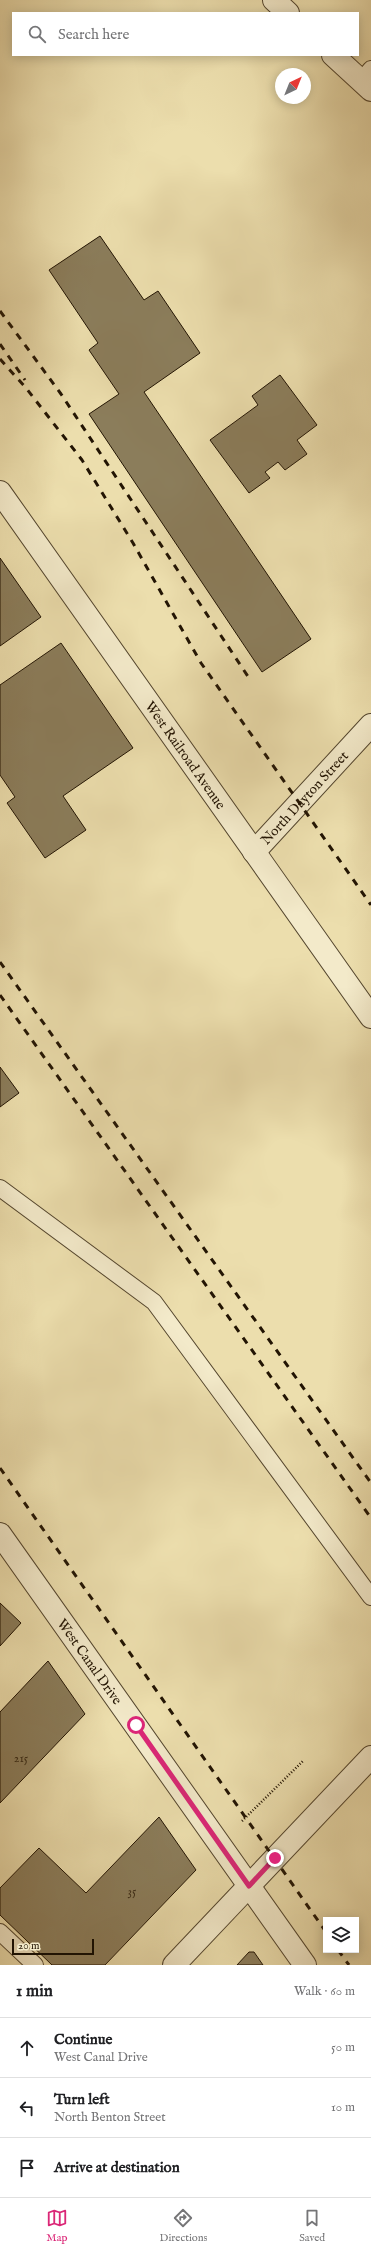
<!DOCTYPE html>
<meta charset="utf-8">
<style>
:root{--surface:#fff;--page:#f6f6f6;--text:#202124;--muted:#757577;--line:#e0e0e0;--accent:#db2777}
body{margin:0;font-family:"IM FELL English",serif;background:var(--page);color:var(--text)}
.controls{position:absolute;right:12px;bottom:12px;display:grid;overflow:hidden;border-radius:0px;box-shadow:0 2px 10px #0003}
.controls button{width:36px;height:36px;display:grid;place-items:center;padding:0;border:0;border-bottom:1px solid var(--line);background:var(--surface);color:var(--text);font:20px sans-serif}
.compass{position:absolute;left:275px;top:68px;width:36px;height:36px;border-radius:50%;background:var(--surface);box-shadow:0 2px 10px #0003;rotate:43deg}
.scale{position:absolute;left:12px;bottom:10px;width:82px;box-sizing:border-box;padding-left:4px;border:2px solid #221403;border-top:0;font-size:11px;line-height:14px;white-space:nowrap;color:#221403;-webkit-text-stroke:3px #f3eaca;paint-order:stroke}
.stop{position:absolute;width:12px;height:12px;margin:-9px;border:3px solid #db2777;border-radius:50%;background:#fff}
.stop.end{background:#db2777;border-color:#fff;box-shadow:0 1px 4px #0008}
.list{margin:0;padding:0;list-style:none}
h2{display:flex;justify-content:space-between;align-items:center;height:52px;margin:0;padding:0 16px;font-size:17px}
h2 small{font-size:13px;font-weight:400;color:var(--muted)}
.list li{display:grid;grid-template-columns:26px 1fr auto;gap:12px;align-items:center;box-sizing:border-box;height:60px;padding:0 16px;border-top:1px solid var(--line)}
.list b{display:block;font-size:15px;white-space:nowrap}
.list p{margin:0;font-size:13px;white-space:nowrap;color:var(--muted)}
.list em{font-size:13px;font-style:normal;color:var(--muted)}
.icon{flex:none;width:22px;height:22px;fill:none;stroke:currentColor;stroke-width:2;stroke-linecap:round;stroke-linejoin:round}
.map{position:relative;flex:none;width:371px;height:1965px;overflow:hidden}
.search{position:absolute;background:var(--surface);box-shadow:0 2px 10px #0003;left:12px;right:12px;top:12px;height:44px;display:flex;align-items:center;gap:10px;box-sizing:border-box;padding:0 14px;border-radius:0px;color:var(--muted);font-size:15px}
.sheet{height:232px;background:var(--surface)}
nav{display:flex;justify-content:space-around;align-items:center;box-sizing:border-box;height:56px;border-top:1px solid var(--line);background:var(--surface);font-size:11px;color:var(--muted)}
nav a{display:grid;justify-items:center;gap:2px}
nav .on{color:var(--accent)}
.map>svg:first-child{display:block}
.building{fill:#8b7d5b;stroke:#221403}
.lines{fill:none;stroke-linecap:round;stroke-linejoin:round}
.service-casing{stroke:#54462e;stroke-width:18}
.minor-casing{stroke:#54462e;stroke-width:24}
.tertiary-casing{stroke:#54462e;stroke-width:24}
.path{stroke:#221403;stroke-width:2.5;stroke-dasharray:1 2;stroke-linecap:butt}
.service{stroke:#f3eaca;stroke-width:16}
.minor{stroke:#f3eaca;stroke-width:22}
.tertiary{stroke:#f3eaca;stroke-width:22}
.rail{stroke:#221403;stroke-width:3;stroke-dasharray:7 7;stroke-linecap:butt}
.route{stroke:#db2777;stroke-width:5}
.labels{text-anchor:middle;stroke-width:3.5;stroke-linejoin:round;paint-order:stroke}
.number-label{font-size:12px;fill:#3c2e19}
.street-label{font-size:14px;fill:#221403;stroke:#f3eaca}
</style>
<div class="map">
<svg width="371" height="1965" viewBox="0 0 371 1965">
<rect width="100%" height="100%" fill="#ecdead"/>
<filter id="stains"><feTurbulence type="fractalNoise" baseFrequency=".005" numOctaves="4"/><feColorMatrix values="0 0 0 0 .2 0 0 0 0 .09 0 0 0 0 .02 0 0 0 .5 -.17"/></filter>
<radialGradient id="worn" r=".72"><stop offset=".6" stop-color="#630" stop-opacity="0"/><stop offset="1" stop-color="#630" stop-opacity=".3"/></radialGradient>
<!-- building -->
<g class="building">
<polygon points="100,236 144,300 158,291 200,353 144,392 311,639 262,672 89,414 119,394 89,350 98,343 49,270"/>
<polygon points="280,375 317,425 297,440 307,454 285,470 278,462 265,472 270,478 249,493 210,440 258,405 252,396"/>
<polygon points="0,558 41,617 0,646"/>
<polygon points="61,643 133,748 63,796 86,830 45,858 7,803 15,797 0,775 0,685"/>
<polygon points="0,1067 19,1093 0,1107"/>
<polygon points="0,1603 21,1623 0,1646"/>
<polygon points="48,1661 85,1714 0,1803 0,1712"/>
<polygon points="159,1817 196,1870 105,1965 52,1965 0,1915 0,1888 39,1848 86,1893"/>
<polygon points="249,1952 254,1952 263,1965 237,1965"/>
</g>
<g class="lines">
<!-- service casing -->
<g class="service-casing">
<g id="service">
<polyline points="361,81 371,69"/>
<polyline points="0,1188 154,1302 371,1597"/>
<polyline points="0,1932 35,1965"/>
</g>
</g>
<!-- minor casing -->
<g class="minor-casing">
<g id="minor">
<polyline points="274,0 288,13"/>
<polyline points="333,55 371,90"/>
<path id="s1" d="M0,492L371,1017"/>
<path id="s2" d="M254,852L371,725"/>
</g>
</g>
<!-- tertiary casing -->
<g class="tertiary-casing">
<g id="tertiary">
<path id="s3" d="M0,1534L305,1965"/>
<polyline points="174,1965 371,1757"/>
</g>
</g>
<!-- path -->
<polyline class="path" points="242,1821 304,1760"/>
<!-- service -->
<use href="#service" class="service"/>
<!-- minor -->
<use href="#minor" class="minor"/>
<!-- tertiary -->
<use href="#tertiary" class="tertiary"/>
<!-- rail -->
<g class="rail">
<polyline points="0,311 61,394 249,678"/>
<polyline points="0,344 25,380"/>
<polyline points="0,359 26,388 82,460 133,543 201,663 371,905"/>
<polyline points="0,962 371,1483"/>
<polyline points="0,995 371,1518"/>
<polyline points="0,1468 326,1932"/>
<polyline points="338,1950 349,1965"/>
</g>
</g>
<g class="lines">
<!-- route -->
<polyline class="route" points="136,1725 249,1886 275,1858"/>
</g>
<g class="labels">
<!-- number labels -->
<g class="number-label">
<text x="21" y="1762">215</text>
<text x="132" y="1895">35</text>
</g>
<!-- street labels -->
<g class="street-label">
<text dy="5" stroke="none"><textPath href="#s1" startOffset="322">West Railroad Avenue</textPath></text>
<text dy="5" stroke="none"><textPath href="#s2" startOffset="74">North Dayton Street</textPath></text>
<text dy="5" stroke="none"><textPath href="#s3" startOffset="156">West Canal Drive</textPath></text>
</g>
</g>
<rect width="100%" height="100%" filter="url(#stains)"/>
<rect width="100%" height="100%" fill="url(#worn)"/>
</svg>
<div class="controls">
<button><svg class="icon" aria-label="layers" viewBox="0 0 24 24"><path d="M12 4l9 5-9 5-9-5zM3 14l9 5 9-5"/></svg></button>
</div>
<svg class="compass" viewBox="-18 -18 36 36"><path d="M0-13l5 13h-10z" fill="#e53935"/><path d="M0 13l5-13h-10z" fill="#757577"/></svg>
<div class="scale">20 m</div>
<div class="stop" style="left:136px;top:1725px"></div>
<div class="stop end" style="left:275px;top:1858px"></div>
<div class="search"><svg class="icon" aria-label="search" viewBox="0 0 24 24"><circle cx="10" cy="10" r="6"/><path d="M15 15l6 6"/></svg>Search here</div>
</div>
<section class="sheet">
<h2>1 min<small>Walk · 60 m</small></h2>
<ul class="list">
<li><svg class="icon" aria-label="ahead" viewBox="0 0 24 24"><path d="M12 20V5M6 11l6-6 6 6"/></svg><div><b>Continue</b><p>West Canal Drive</p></div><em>50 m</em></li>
<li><svg class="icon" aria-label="left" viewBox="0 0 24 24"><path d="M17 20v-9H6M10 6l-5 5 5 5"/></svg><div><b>Turn left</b><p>North Benton Street</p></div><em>10 m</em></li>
<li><svg class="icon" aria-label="arrive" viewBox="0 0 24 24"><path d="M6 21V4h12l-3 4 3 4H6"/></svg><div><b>Arrive at destination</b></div></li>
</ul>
</section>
<nav>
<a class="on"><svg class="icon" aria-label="map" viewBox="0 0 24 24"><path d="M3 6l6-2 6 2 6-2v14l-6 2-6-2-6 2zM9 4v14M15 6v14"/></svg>Map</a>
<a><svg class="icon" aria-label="directions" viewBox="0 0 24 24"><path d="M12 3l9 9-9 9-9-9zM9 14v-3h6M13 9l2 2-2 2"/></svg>Directions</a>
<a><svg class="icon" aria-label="saved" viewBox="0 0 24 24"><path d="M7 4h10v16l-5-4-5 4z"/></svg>Saved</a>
</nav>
